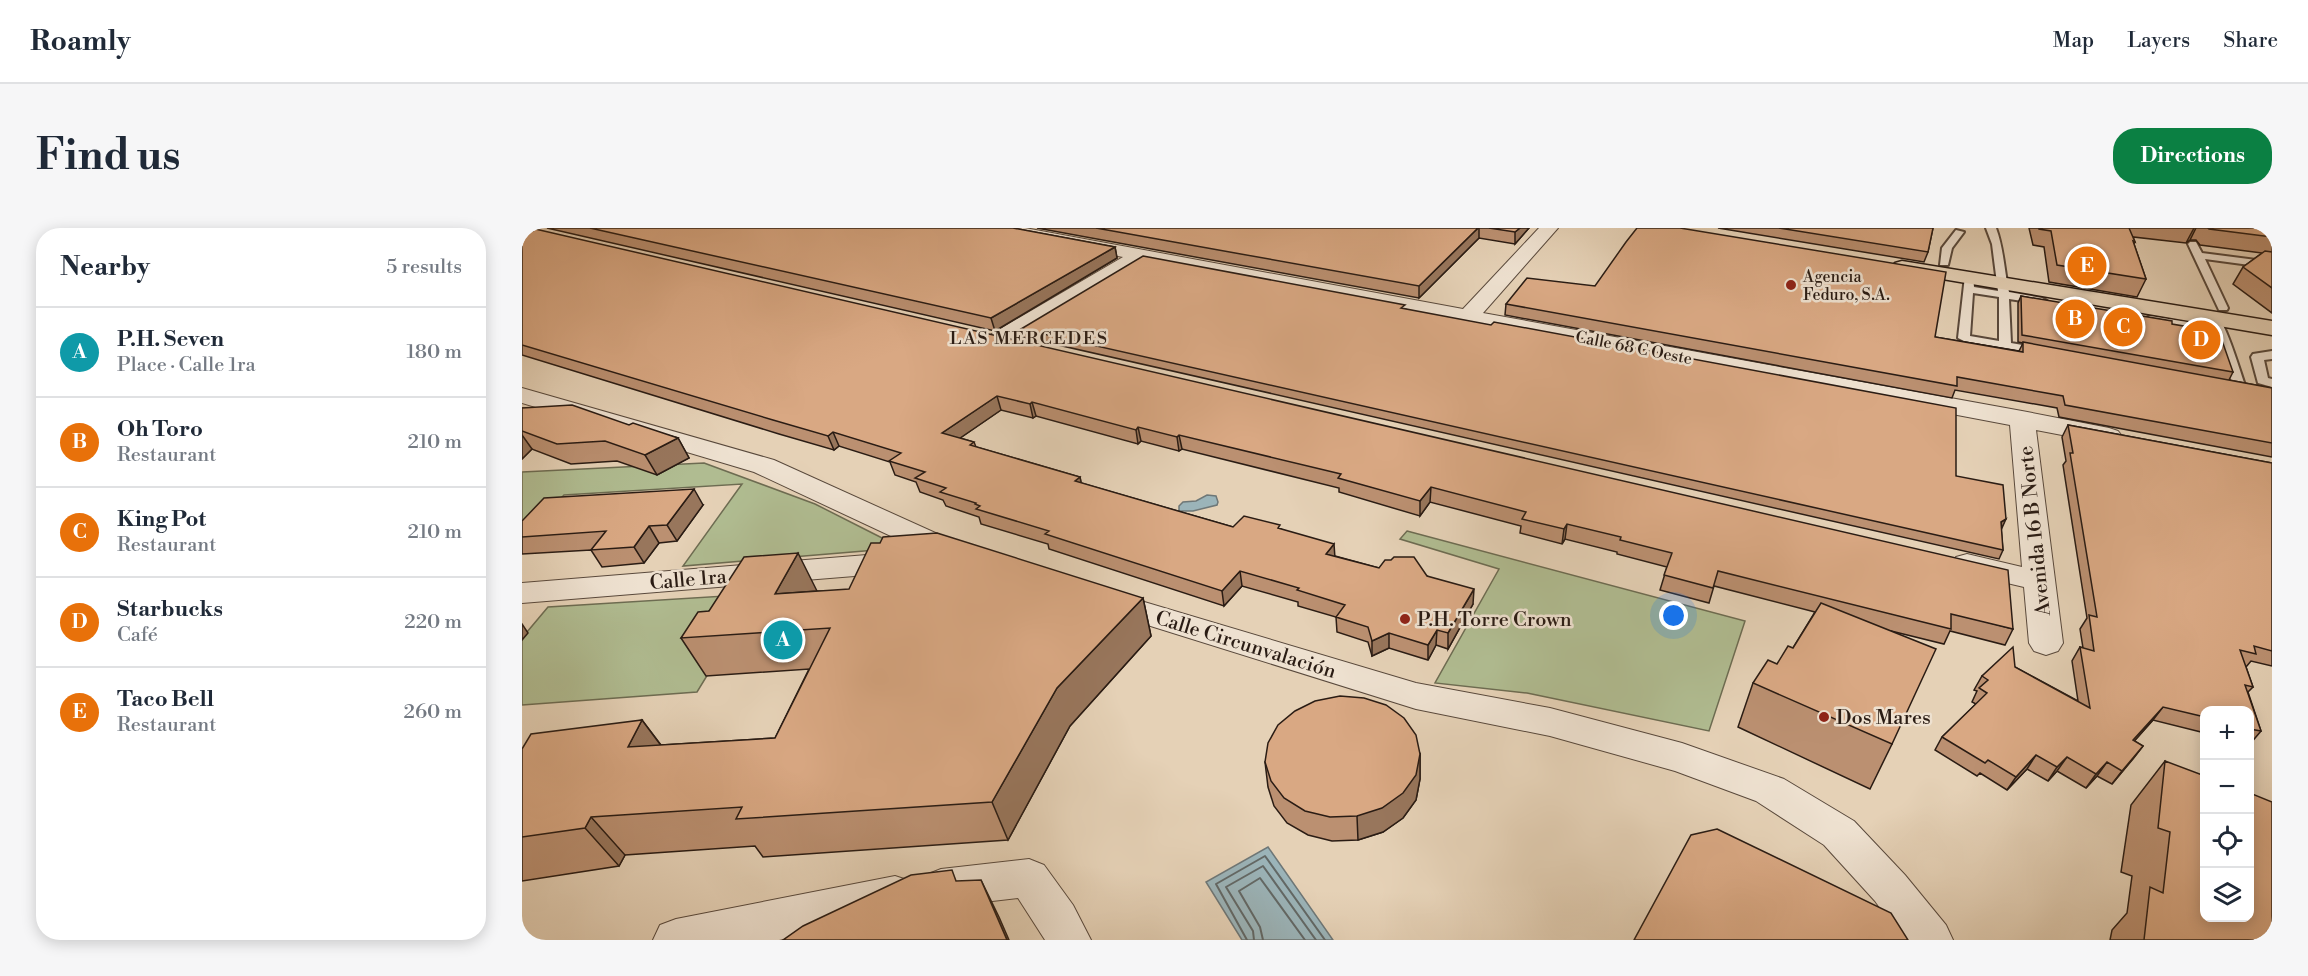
<!DOCTYPE html>
<meta charset="utf-8">
<style>
:root{--surface:#fff;--page:#f6f6f7;--text:#1f2937;--muted:#747a83;--line:#e0e1e3;--accent:#0b8043}
body{margin:0;font-family:"Libre Bodoni",serif;background:var(--page);color:var(--text)}
.controls{position:absolute;right:18px;bottom:18px;display:grid;overflow:hidden;border-radius:12px;box-shadow:0 3px 15px #0003}
.controls button{width:54px;height:54px;display:grid;place-items:center;padding:0;border:0;border-bottom:2px solid var(--line);background:var(--surface);color:var(--text);font:30px sans-serif}
.you{position:absolute;left:1152px;top:388px;width:21px;height:21px;margin:-15px;border:4px solid #fff;border-radius:50%;background:#1a73e8;box-shadow:0 0 0 9px #1a73e833}
.badge{display:grid;place-items:center;width:39px;height:39px;border-radius:50%;background:var(--accent);color:#fff;font-size:20px;font-weight:700}
.pin{position:absolute;translate:-50% -50%;border:3px solid #fff;box-shadow:0 2px 6px #0006}
.list{margin:0;padding:0;list-style:none}
h2{display:flex;justify-content:space-between;align-items:center;height:78px;margin:0;padding:0 24px;font-size:26px}
h2 small{font-size:20px;font-weight:400;color:var(--muted)}
.list li{display:grid;grid-template-columns:39px 1fr auto;gap:18px;align-items:center;box-sizing:border-box;height:90px;padding:0 24px;border-top:2px solid var(--line)}
.list b{display:block;font-size:22px;white-space:nowrap}
.list p{margin:0;font-size:20px;white-space:nowrap;color:var(--muted)}
.list em{font-size:20px;font-style:normal;color:var(--muted)}
.icon{flex:none;width:33px;height:33px;fill:none;stroke:currentColor;stroke-width:2;stroke-linecap:round;stroke-linejoin:round}
.map{position:relative;flex:none;width:1750px;height:712px;overflow:hidden;border-radius:24px}
header{display:flex;align-items:center;gap:36px;box-sizing:border-box;height:84px;padding:0 30px;background:var(--surface);border-bottom:2px solid var(--line)}
header strong{font-size:28px}
nav{display:flex;gap:33px;margin-inline-start:auto;font-size:21px}
.intro{display:flex;align-items:center;justify-content:space-between;box-sizing:border-box;height:144px;padding:0 36px}
h1{margin:0;font-size:42px}
.button{padding:15px 27px;border-radius:24px;background:var(--accent);color:#fff;font-size:21px;font-weight:700}
main{display:flex;gap:36px;padding:0 36px}
aside{flex:1;background:var(--surface);border-radius:24px;box-shadow:0 3px 15px #0003}
.map>svg:first-child{display:block}
.green{fill:#b0bc91;stroke:#6d6c52;stroke-width:1.5}
.water{fill:#9bb4b9;stroke:#6e7777;stroke-width:1.5}
.lines{fill:none;stroke-linecap:round;stroke-linejoin:round}
.shore{stroke:#626866;stroke-width:2}
.lane-casing{stroke:#59493c;stroke-width:4}
.street-casing{stroke:#59493c;stroke-width:2}
.primary-casing{stroke:#2a1c14;stroke-width:3}
.lane{fill:#eee1d0;fill-rule:evenodd}
.street{fill:#eee1d0;fill-rule:evenodd}
.primary{fill:#e5d1b6;fill-rule:evenodd}
.wall{fill:#bb9071;stroke:#2a1c14;stroke-width:1.5}
.shaded-wall{fill:#98765c;stroke:#2a1c14;stroke-width:1.5}
.building{fill:#d9a883;stroke:#2a1c14;stroke-width:1.5}
.poi-dot{fill:#8f2418;stroke:#eee1d0;stroke-width:2}
.labels{text-anchor:middle;stroke-width:5;stroke-linejoin:round;paint-order:stroke}
.far-poi-label{font-size:16px;fill:#2a1c14;stroke:#eee1d0;text-anchor:start}
.far-street-label{font-size:16px;fill:#2a1c14;stroke:#eee1d0}
.far-neighbourhood-label{font-size:18px;letter-spacing:1.5px;fill:#2a1c14;stroke:#eee1d0}
.street-label{font-size:20px;fill:#2a1c14;stroke:#eee1d0}
.poi-label{font-size:20px;fill:#2a1c14;stroke:#eee1d0;text-anchor:start}
</style>
<header>
<strong>Roamly</strong>
<nav><a>Map</a><a>Layers</a><a>Share</a></nav>
</header>
<div class="intro"><h1>Find us</h1><a class="button">Directions</a></div>
<main>
<aside>
<h2>Nearby<small>5 results</small></h2>
<ul class="list">
<li><span class="badge" style="background:#0f9aa8">A</span><div><b>P.H. Seven</b><p>Place · Calle 1ra</p></div><em>180 m</em></li>
<li><span class="badge" style="background:#e8710a">B</span><div><b>Oh Toro</b><p>Restaurant</p></div><em>210 m</em></li>
<li><span class="badge" style="background:#e8710a">C</span><div><b>King Pot</b><p>Restaurant</p></div><em>210 m</em></li>
<li><span class="badge" style="background:#e8710a">D</span><div><b>Starbucks</b><p>Café</p></div><em>220 m</em></li>
<li><span class="badge" style="background:#e8710a">E</span><div><b>Taco Bell</b><p>Restaurant</p></div><em>260 m</em></li>
</ul>
</aside>
<div class="map">
<svg width="1750" height="712" viewBox="0 0 1750 712">
<rect width="100%" height="100%" fill="#e5d1b6"/>
<filter id="stains"><feTurbulence type="fractalNoise" baseFrequency=".00333" numOctaves="4"/><feColorMatrix values="0 0 0 0 .2 0 0 0 0 .09 0 0 0 0 .02 0 0 0 .5 -.17"/></filter>
<radialGradient id="worn" r=".72"><stop offset=".6" stop-color="#630" stop-opacity="0"/><stop offset="1" stop-color="#630" stop-opacity=".3"/></radialGradient>
<!-- green -->
<g class="green">
<polygon points="182,235 293,276 368,314 366,321 161,338 220,256 42,267 0,311 0,244"/>
<polygon points="885,303 1223,393 1187,503 1005,465 913,455 977,341 878,311"/>
<polygon points="235,366 175,464 0,477 0,410 26,379"/>
</g>
<!-- water -->
<g class="water">
<polygon points="685,267 694,268 696,274 695,277 671,283 657,283 657,278 661,274 674,273"/>
<polygon points="746,619 811,712 720,712 684,654"/>
</g>
<g class="lines">
<!-- shore -->
<g class="shore">
<polyline points="725,712 694,656 743,628 803,712"/>
<polyline points="732,712 731,703 704,659 741,638 794,712"/>
<polyline points="741,712 738,699 717,663 738,650 783,712"/>
</g>
<!-- lane casing -->
<g class="lane-casing">
<g id="lane">
<path d="M1464,0H1474C1482,21 1482,43 1487,64L1520,70L1525,73L1520,76L1487,71L1489,115L1524,121V127L1442,113L1436,110L1443,48H1451L1452,59L1476,63L1470,16ZM1451,65L1477,69V113L1448,108Z"/>
<polygon points="1434,2 1442,4 1430,20 1426,37 1418,37 1420,20"/>
<polygon points="1668,14 1674,14 1680,25 1750,34 1750,40 1683,31 1706,80 1705,82 1697,82 1666,16"/>
<path d="M1693,87C1703,90 1719,147 1724,160L1722,163L1702,161L1696,157L1702,153L1710,155L1693,106L1628,94L1622,91L1628,88L1690,98L1687,90Z"/>
<polygon points="1750,123 1750,131 1742,132 1746,150 1750,151 1750,159 1736,155 1729,129 1731,126"/>
</g>
</g>
<!-- street casing -->
<g class="street-casing">
<g id="street">
<polygon points="465,0 503,0 941,81 1017,0 1036,0 961,85 1500,183 1587,200 1596,203 1600,208 1596,213 1587,216 1514,202 1541,415 1536,423 1524,427 1512,423 1507,415 1502,359 1434,343 1430,336 1434,329 1445,326 1500,339 1488,197 622,33 484,117 476,119 468,117 465,112 468,107 601,29 474,5 468,4"/>
<polygon points="0,160 252,232 440,317 444,324 440,331 429,333 418,331 232,244 0,175"/>
<polygon points="382,324 393,327 397,334 393,341 382,344 0,375 0,355"/>
<polygon points="582,362 894,455 1028,480 1160,515 1262,551 1332,593 1383,647 1424,697 1431,712 1381,712 1353,673 1302,617 1234,573 1153,543 1028,508 894,481 571,380 566,373 571,366"/>
<polygon points="507,631 522,637 551,677 569,712 523,712 496,670 419,679 404,673 397,660 404,647 419,641"/>
<polygon points="373,648 388,653 395,667 388,681 373,686 257,712 131,712 138,697 154,691"/>
</g>
</g>
<!-- primary casing -->
<g class="primary-casing">
<polygon id="primary" points="1380,33 1750,93 1750,107 1373,43 1370,39 1373,35"/>
</g>
<!-- lane -->
<use href="#lane" class="lane"/>
<!-- street -->
<use href="#street" class="street"/>
<!-- primary -->
<use href="#primary" class="primary"/>
</g>
<!-- wall -->
<g class="wall">
<polygon points="0,0 1491,401 1483,417 1428,403 1422,416 1369,403 1370,516 1348,561 1216,499 1231,455 1255,436 1271,420 1293,384 1192,358 1187,375 1138,362 1145,339 1095,326 1095,324 1043,311 1040,316 998,305 999,298 908,274 898,288 817,264 817,260 660,221 657,223 619,213 616,216 514,188 511,190 479,182 438,210 452,214 454,219 558,249 559,255 711,299 759,301 813,328 857,340 905,348 951,376 926,421 914,417 906,432 867,420 850,428 846,414 815,404 814,389 776,378 776,374 720,358 702,378 527,321 526,316 459,296 457,289 424,278 421,272 398,264 394,254 373,247 368,234 317,218 312,222 257,206 0,127"/>
<polygon points="25,0 491,0 593,19 595,30 473,103"/>
<polygon points="515,0 1007,0 993,16 957,10 897,70"/>
<polygon points="1196,0 1411,0 1406,24 1402,34"/>
<polygon points="1507,0 1750,0 1750,85 1711,56 1721,39 1740,25 1678,17 1674,12 1668,12 1664,15 1611,9 1613,14 1612,16 1624,51 1615,69 1527,54 1522,19 1511,17"/>
<polygon points="1073,58 1413,109 1497,123 1501,115 1496,114 1496,75 1499,68 1650,96 1711,144 1707,152 1750,160 1750,229 1537,189 1535,180 1433,162 1430,170 983,87 984,76"/>
<polygon points="883,81 1434,248 1479,300 1481,322 1477,331 501,109 499,101"/>
<polygon points="0,180 107,197 156,210 167,230 135,247 95,233 49,236 10,221 0,231"/>
<polygon points="1546,197 1750,235 1750,438 1729,433 1724,439 1731,459 1726,464 1739,503 1728,516 1728,483 1683,483 1683,505 1631,492 1612,513 1621,518 1590,556 1575,548 1564,560 1535,543 1526,553 1505,541 1485,562 1458,545 1455,548 1413,522 1420,509 1454,476 1450,474 1455,463 1452,462 1460,448 1493,439 1556,473 1550,433 1558,419 1561,420 1558,401 1565,390 1541,237 1544,233 1540,209"/>
<polygon points="181,277 155,313 137,315 122,335 80,339 69,322 0,326 0,293"/>
<polygon points="295,363 621,370 629,408 548,498 486,612 241,629 233,618 103,627 97,638 0,653 0,521 120,492 139,517 253,510 287,441 184,448 159,410 187,383"/>
<polygon points="898,526 898,551 894,572 881,590 861,604 836,612 810,613 786,607 765,595 752,578 746,559 743,534"/>
<polygon points="1643,533 1750,712 1588,712 1590,702 1605,685 1610,648 1599,644 1609,577"/>
</g>
<!-- shaded-wall -->
<g class="shaded-wall">
<polygon points="956,0 957,0 957,10 897,70 897,58"/>
<polygon points="998,0 1007,0 993,16 993,4"/>
<polygon points="1672,0 1674,0 1668,12 1664,15"/>
<polygon points="593,19 595,30 473,103 469,90"/>
<polygon points="475,168 479,182 425,219 420,205"/>
<polygon points="510,174 514,188 511,190 508,176"/>
<polygon points="616,199 619,213 616,216 614,202"/>
<polygon points="311,204 317,218 312,222 306,208"/>
<polygon points="0,207 10,221 0,231"/>
<polygon points="657,207 660,221 657,223 655,209"/>
<polygon points="156,210 167,230 135,247 123,227"/>
<polygon points="558,249 561,264 553,253"/>
<polygon points="909,259 908,274 898,288 898,273"/>
<polygon points="172,261 181,277 155,313 145,297"/>
<polygon points="1484,291 1480,300 1479,294"/>
<polygon points="1045,296 1043,311 1040,316 1042,301"/>
<polygon points="127,298 137,315 122,335 112,319"/>
<polygon points="812,316 813,330 804,326"/>
<polygon points="276,325 295,363 253,366"/>
<polygon points="718,343 720,358 702,378 700,363"/>
<polygon points="952,361 951,376 926,421 926,405"/>
<polygon points="621,370 629,408 548,498 486,612 470,574 535,460"/>
<polygon points="0,396 6,405 0,412"/>
<polygon points="915,402 914,417 906,432 906,417"/>
<polygon points="867,405 867,420 850,428 850,413"/>
<polygon points="1641,479 1631,492 1601,526 1611,512"/>
<polygon points="120,492 149,531 106,519"/>
<polygon points="1621,518 1611,531 1590,556 1600,543"/>
<polygon points="898,526 898,551 894,572 881,590 861,604 836,612 835,588"/>
<polygon points="1514,527 1505,541 1485,562 1494,549"/>
<polygon points="1545,529 1535,543 1526,553 1535,539"/>
<polygon points="1585,534 1575,548 1564,560 1574,546"/>
<polygon points="69,589 103,627 97,638 63,600"/>
<polygon points="459,652 477,689 487,712 485,712"/>
</g>
<!-- building -->
<g class="building">
<polygon points="0,0 9,0 1486,342 1491,401 1429,386 1429,401 1196,343 1191,360 1142,347 1150,325 1098,312 1099,309 1045,296 1042,301 1000,291 1004,284 909,259 898,273 816,250 819,246 657,207 655,209 616,199 614,202 510,174 508,176 475,168 420,205 452,214 448,217 558,249 553,253 711,299 722,288 758,297 756,300 812,316 804,326 857,340 863,332 869,332 872,329 892,329 905,348 952,361 926,405 915,402 906,417 867,405 850,413 846,399 814,389 823,377 775,362 777,360 718,343 700,363 523,306 527,303 454,281 458,278 453,276 454,275 418,264 424,260 393,250 403,244 367,233 379,225 311,204 306,208 251,192 0,117"/>
<polygon points="68,0 491,0 593,19 469,90"/>
<polygon points="574,0 956,0 897,58"/>
<polygon points="967,0 998,0 993,4"/>
<polygon points="1115,0 1158,0 1424,44 1413,109 1501,124 1501,114 1750,160 1750,215 1543,177 1541,168 1435,149 1435,158 984,76 1005,50 1073,58 1104,14"/>
<polygon points="1257,0 1411,0 1406,24"/>
<polygon points="1517,0 1607,0 1613,14 1611,13 1624,51 1535,37 1529,3 1517,1"/>
<polygon points="1686,0 1750,0 1750,9 1687,1"/>
<polygon points="1743,23 1750,24 1750,60 1721,39"/>
<polygon points="621,28 883,77 879,80 969,97 972,94 1434,180 1434,248 1481,257 1484,291 1479,294 1481,322 499,101"/>
<polygon points="1499,68 1650,93 1650,96 1697,104 1711,144 1500,107"/>
<polygon points="50,177 107,197 111,195 156,210 123,227 83,213 35,216 0,203 0,180"/>
<polygon points="1546,197 1750,235 1750,423 1732,418 1734,426 1718,422 1731,459 1723,457 1739,503 1728,501 1728,483 1683,483 1683,489 1641,479 1611,512 1621,518 1600,543 1585,534 1574,546 1545,529 1535,539 1514,527 1494,549 1466,532 1463,535 1420,509 1465,465 1457,460 1466,452 1460,448 1491,419 1493,439 1568,480 1558,419 1572,423 1567,387 1575,389 1548,225 1551,225"/>
<polygon points="172,261 145,297 127,298 112,319 69,322 84,303 0,309 0,293 22,270"/>
<polygon points="415,305 621,370 535,460 470,574 214,591 220,579 69,589 63,600 0,609 0,521 9,506 120,492 106,519 253,510 308,400 159,410 176,384 187,383 222,329 276,325 253,366 327,361 349,315 358,315 361,309"/>
<polygon points="1299,375 1414,421 1370,516 1231,455 1246,432 1255,436 1266,418 1271,420"/>
<polygon points="818,468 842,470 864,477 882,490 894,507 898,526 894,547 881,565 860,580 835,588 808,589 783,583 762,570 749,553 743,534 746,515 756,497 773,483 793,473"/>
<polygon points="1643,533 1683,548 1683,690 1728,690 1728,565 1750,574 1750,712 1622,712 1628,659 1641,665 1648,604 1636,600"/>
<polygon points="1195,601 1369,685 1386,712 1112,712 1169,607"/>
<polygon points="430,642 434,653 459,652 485,712 261,712 281,698 389,647"/>
</g>
<!-- markers -->
<g class="poi-dot">
<circle cx="1269" cy="57" r="6"/>
<circle cx="883" cy="391" r="6"/>
<circle cx="1302" cy="489" r="6"/>
</g>
<g class="labels">
<!-- far-poi labels -->
<g class="far-poi-label">
<text x="1281" y="54">Agencia<tspan x="1281" dy="18">Feduro, S.A.</tspan></text>
</g>
<!-- far-street labels -->
<g class="far-street-label">
<text transform="translate(1112 119) rotate(11)" y="6">Calle 68 C Oeste</text>
</g>
<!-- far-neighbourhood labels -->
<g class="far-neighbourhood-label">
<text x="507" y="116">LAS MERCEDES</text>
</g>
<!-- street labels -->
<g class="street-label">
<text transform="translate(1512 303) rotate(-96)" y="7">Avenida 16 B Norte</text>
<text transform="translate(166 351) rotate(-5)" y="7">Calle 1ra</text>
<text transform="translate(724 416) rotate(17)" y="7">Calle Circunvalación</text>
</g>
<!-- poi labels -->
<g class="poi-label">
<text x="895" y="398">P.H. Torre Crown</text>
<text x="1314" y="496">Dos Mares</text>
</g>
</g>
<rect width="100%" height="100%" filter="url(#stains)"/>
<rect width="100%" height="100%" fill="url(#worn)"/>
</svg>
<div class="controls">
<button>+</button>
<button>−</button>
<button><svg class="icon" aria-label="locate" viewBox="0 0 24 24"><circle cx="12" cy="12" r="6"/><path d="M12 2v4M12 18v4M2 12h4M18 12h4"/></svg></button>
<button><svg class="icon" aria-label="layers" viewBox="0 0 24 24"><path d="M12 4l9 5-9 5-9-5zM3 14l9 5 9-5"/></svg></button>
</div>
<div class="you"></div>
<div class="pin badge" style="left:261px;top:412px;background:#0f9aa8">A</div>
<div class="pin badge" style="left:1553px;top:91px;background:#e8710a">B</div>
<div class="pin badge" style="left:1601px;top:99px;background:#e8710a">C</div>
<div class="pin badge" style="left:1679px;top:112px;background:#e8710a">D</div>
<div class="pin badge" style="left:1565px;top:38px;background:#e8710a">E</div>
</div>
</main>
